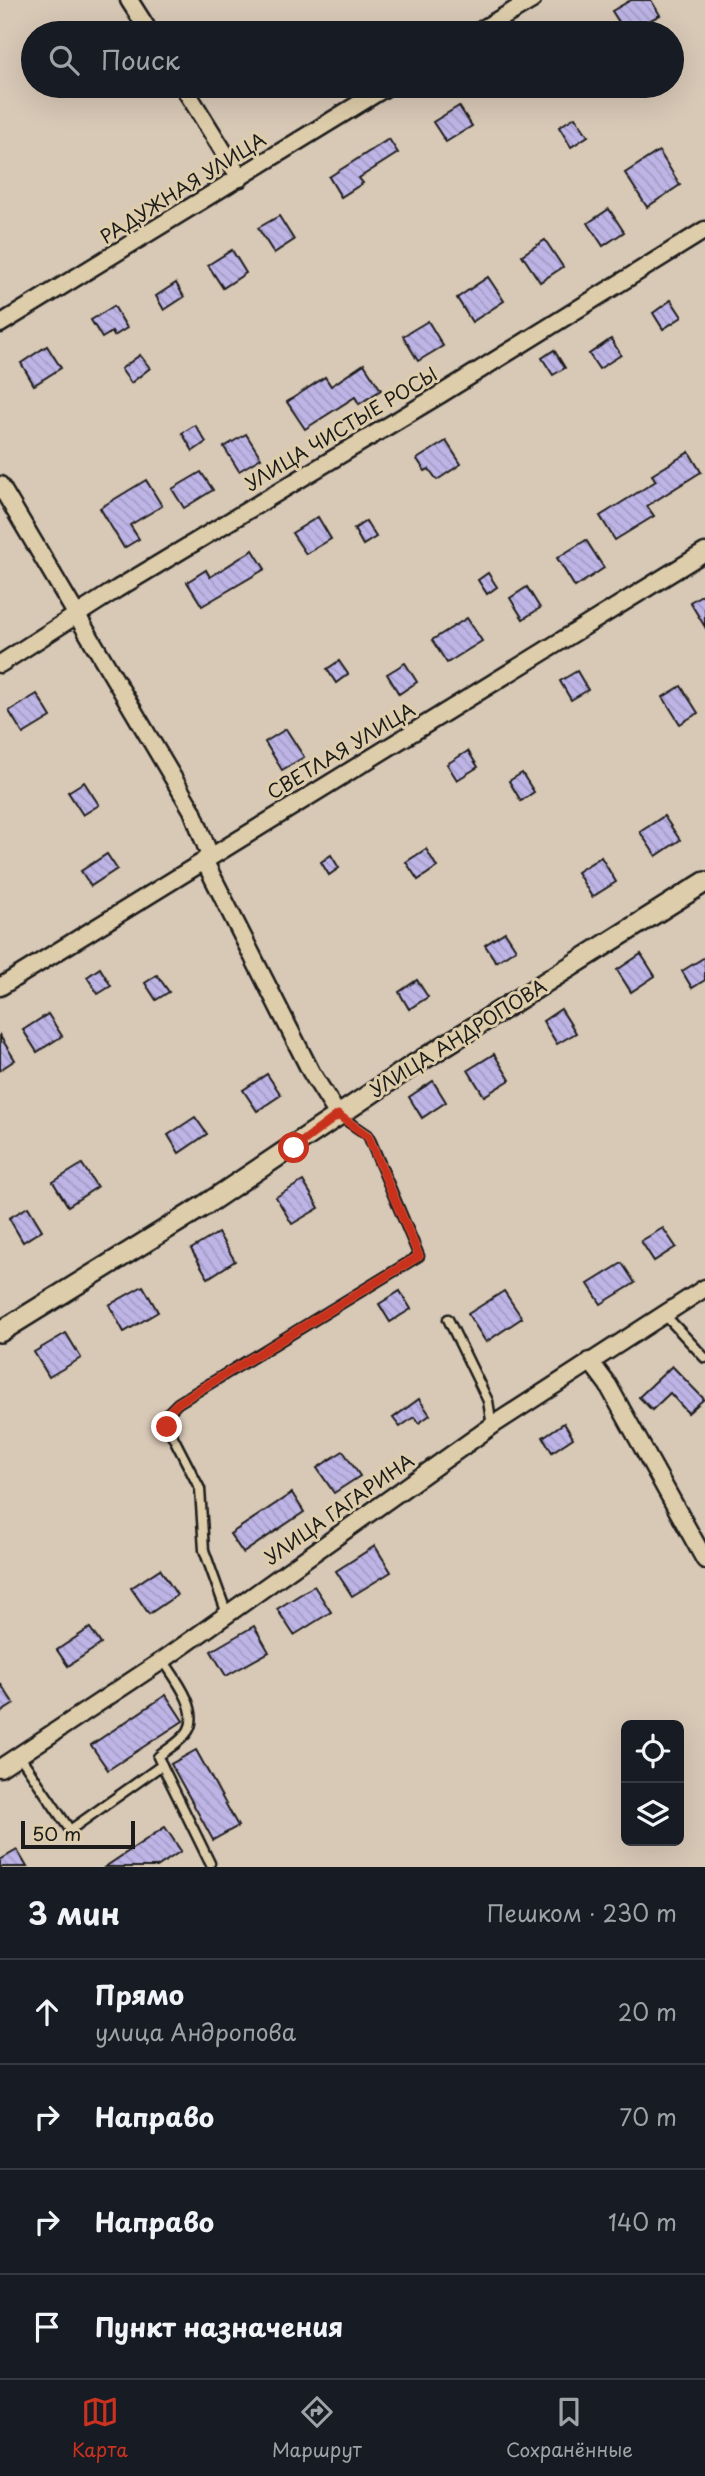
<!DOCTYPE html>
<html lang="ru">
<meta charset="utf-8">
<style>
:root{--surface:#171b24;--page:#242831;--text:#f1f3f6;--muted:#9ea1a6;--line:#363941;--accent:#c8321e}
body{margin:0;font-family:"Playpen Sans",sans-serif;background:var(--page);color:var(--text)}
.controls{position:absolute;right:21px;bottom:21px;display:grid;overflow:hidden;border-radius:10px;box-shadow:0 7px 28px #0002}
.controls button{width:63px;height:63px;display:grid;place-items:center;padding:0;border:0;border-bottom:2px solid var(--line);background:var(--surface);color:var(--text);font:35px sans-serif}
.scale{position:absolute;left:21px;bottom:18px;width:114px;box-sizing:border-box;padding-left:7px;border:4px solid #1c1c1c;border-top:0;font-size:19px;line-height:24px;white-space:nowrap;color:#1c1c1c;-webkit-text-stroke:5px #decdaa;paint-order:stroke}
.stop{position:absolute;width:21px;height:21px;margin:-16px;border:5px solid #c8321e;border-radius:50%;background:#fff}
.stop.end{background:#c8321e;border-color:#fff;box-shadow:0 2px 7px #0008}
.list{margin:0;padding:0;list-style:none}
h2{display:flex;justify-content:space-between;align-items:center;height:91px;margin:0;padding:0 28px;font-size:30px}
h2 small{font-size:23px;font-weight:400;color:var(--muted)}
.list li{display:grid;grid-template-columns:46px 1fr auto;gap:21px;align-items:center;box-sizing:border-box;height:105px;padding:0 28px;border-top:2px solid var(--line)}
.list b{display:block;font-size:26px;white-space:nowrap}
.list p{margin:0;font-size:23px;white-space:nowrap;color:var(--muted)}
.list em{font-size:23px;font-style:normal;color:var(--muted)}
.icon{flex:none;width:38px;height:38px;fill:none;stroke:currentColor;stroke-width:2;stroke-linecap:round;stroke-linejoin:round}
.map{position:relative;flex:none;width:705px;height:1867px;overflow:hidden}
.search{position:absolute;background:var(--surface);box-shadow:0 7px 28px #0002;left:21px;right:21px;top:21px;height:77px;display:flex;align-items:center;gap:18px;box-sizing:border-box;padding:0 24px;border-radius:38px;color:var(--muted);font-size:26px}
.sheet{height:511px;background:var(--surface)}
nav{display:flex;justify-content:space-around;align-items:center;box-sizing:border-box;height:98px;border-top:2px solid var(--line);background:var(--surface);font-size:19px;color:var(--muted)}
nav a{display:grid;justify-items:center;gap:4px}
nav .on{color:var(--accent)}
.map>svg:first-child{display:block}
.building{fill:url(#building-back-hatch);stroke:#1c1c1c;stroke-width:2}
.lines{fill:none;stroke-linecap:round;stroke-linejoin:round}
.service-casing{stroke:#1c1c1c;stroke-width:13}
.minor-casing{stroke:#1c1c1c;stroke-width:21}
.tertiary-casing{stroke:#1c1c1c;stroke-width:24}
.service{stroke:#decdaa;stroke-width:8}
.minor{stroke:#decdaa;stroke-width:16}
.tertiary{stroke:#decdaa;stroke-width:19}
.route{stroke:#c8321e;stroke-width:9}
.labels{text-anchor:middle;stroke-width:6;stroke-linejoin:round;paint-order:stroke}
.street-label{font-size:19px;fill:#1c1c1c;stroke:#decdaa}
</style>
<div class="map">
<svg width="705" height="1867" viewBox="0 0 705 1867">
<defs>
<pattern id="building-back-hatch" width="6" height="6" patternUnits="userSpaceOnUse" patternTransform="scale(1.75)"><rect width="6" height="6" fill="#beb5e6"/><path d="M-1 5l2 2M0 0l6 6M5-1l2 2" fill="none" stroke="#a39bc5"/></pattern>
</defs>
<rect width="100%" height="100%" fill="#d8c8b6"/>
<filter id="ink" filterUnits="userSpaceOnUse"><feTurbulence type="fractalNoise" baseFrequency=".0143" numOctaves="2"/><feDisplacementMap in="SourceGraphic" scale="14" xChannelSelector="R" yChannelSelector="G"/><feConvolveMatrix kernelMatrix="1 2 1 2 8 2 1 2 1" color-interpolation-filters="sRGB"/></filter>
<g filter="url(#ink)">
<!-- building -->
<g class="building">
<polygon points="631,0 651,0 660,15 626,33 612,11"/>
<polygon points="459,106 472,126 446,142 433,122"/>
<polygon points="575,117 588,136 571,147 559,127"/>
<polygon points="389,139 398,153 359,178 363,183 341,197 329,177"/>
<polygon points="659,151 680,185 647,207 625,173"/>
<polygon points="609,209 624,232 603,246 588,223"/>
<polygon points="279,216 294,240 274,253 258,228"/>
<polygon points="545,240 563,267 540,282 522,255"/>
<polygon points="232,250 246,273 223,288 208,265"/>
<polygon points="488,277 504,301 472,322 457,298"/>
<polygon points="176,283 184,297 164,310 156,296"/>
<polygon points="671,300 682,317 663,329 653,313"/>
<polygon points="114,306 127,328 114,336 112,332 102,338 91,320"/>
<polygon points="428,321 443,346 418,361 403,336"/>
<polygon points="611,339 621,355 599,369 589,354"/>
<polygon points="47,346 61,368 34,385 21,363"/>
<polygon points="554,350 565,368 553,375 542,358"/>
<polygon points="140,355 150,368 131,383 121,369"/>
<polygon points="364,364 381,390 359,404 355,397 305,429 287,402 325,377 331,386"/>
<polygon points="195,425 206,442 193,451 182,433"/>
<polygon points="246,434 261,458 239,471 224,447"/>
<polygon points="446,441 461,464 437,480 429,469 425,471 417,459"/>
<polygon points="689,452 701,472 647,506 654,516 615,540 600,516 656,481 652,475"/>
<polygon points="201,472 213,490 184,508 172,489"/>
<polygon points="146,480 162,506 130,525 139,539 124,548 100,508"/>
<polygon points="318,517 331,539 306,554 292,533"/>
<polygon points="366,521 376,537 363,545 354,529"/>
<polygon points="586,540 604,568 575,587 557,558"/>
<polygon points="253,550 265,569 202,606 187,582 206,570 210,577"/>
<polygon points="488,573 497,587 487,594 478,580"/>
<polygon points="527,587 540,608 523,619 510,598"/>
<polygon points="705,593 705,627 690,602"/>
<polygon points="467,618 482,641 447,663 432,640"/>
<polygon points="339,661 348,674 336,683 327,669"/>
<polygon points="405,663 417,682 399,694 387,674"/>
<polygon points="577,671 588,690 571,700 560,681"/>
<polygon points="681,686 698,713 680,724 663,697"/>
<polygon points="37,694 51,717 23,734 9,711"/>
<polygon points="286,729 304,757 282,770 265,742"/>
<polygon points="468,751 478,767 457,780 447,764"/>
<polygon points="522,773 534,792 521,801 509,781"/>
<polygon points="84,782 99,805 83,815 68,792"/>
<polygon points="664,816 680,840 656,856 640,832"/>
<polygon points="426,849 437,867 418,880 406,862"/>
<polygon points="107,854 117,869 91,886 81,871"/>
<polygon points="331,855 339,868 329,875 321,862"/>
<polygon points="601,857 616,882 592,897 577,872"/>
<polygon points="505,932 516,949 496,962 485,945"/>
<polygon points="641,954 655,976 631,992 617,970"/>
<polygon points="705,957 705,980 692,988 682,971"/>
<polygon points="100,968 111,986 98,994 87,977"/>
<polygon points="157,975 169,992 156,1000 145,983"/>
<polygon points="417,980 428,997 409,1009 399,992"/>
<polygon points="561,1009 576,1033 557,1044 543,1021"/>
<polygon points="48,1014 62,1036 37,1052 23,1030"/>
<polygon points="0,1036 15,1060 0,1070"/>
<polygon points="494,1054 510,1080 484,1096 468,1070"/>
<polygon points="267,1074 281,1095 257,1111 243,1090"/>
<polygon points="433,1081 446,1102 422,1118 409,1097"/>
<polygon points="195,1117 207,1134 179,1153 168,1135"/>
<polygon points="82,1164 97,1187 68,1206 53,1182"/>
<polygon points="303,1181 319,1208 292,1224 276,1197"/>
<polygon points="28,1207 42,1230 23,1242 9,1218"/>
<polygon points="663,1228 676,1247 654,1261 641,1241"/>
<polygon points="218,1233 235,1261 208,1278 191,1249"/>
<polygon points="622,1263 635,1283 601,1304 588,1284"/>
<polygon points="143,1286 158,1312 124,1332 109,1305"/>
<polygon points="400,1291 411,1309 390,1322 379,1304"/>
<polygon points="504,1291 522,1318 486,1342 468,1314"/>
<polygon points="66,1333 81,1358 49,1377 34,1352"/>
<polygon points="672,1366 704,1399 688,1413 670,1393 652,1410 639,1397"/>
<polygon points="419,1399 430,1415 419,1423 414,1417 400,1427 393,1418"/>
<polygon points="564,1423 573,1438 552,1452 543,1437"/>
<polygon points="343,1451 360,1476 334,1493 317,1468"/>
<polygon points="292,1493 304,1512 243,1553 230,1534"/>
<polygon points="375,1546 391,1572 352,1596 336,1571"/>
<polygon points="160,1569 177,1595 149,1614 131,1588"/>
<polygon points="314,1586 331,1612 294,1635 277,1609"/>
<polygon points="254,1626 269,1652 226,1676 211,1651"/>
<polygon points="90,1628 101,1644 68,1666 57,1650"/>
<polygon points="0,1683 14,1704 0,1713"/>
<polygon points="166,1695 183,1721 108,1770 91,1745"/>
<polygon points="196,1750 238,1826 213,1840 171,1764"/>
<polygon points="165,1827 181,1851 157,1867 105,1867"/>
<polygon points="17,1850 27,1867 0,1867 0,1860"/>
</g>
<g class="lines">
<!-- service casing -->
<g class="service-casing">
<g id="service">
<polyline points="664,1314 705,1358"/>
<polyline points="448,1319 488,1401 492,1426"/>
<polyline points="227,1614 204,1550 200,1489 168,1427 166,1415 178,1403 419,1256 368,1135 340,1116"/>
<path d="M163,1660C174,1677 201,1710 188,1731C181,1742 167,1749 158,1757L210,1863"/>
<polyline points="19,1755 70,1830 162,1765"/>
</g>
</g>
<!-- minor casing -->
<g class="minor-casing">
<g id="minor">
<polyline points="129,0 150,33"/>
<polyline points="476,33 532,0"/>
<polyline points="183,86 240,178"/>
<polyline points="0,324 388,86"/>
<polyline points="0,485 192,810 210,856"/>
<polyline points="0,664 117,589 441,394 705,230"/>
<polyline points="204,860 311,1072 338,1115"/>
<polyline points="0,987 705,552"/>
<polyline points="590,1361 608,1385 705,1560"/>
<polyline points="0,1768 163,1660 496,1423 705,1288"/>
</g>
</g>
<!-- tertiary casing -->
<g class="tertiary-casing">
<polyline id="tertiary" points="0,1332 205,1205 409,1068 705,882"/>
</g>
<!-- service -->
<use href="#service" class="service"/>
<!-- minor -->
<use href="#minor" class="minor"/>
<!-- tertiary -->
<use href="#tertiary" class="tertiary"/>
</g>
</g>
<g class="lines" filter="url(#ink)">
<!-- route -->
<polyline class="route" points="167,1427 166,1415 178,1403 419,1256 368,1136 338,1115 294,1148"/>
</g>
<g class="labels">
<!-- street labels -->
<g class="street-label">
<text transform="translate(183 188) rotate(-32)" y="7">РАДУЖНАЯ УЛИЦА</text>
<text transform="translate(341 429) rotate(-31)" y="7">УЛИЦА ЧИСТЫЕ РОСЫ</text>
<text transform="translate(341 751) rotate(-31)" y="7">СВЕТЛАЯ УЛИЦА</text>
<text transform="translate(458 1038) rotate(-32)" y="7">УЛИЦА АНДРОПОВА</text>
<text transform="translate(339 1509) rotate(-35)" y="7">УЛИЦА ГАГАРИНА</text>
</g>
</g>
</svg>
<div class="controls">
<button><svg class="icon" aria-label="locate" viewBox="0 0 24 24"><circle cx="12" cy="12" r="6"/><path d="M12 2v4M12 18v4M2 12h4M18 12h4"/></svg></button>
<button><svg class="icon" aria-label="layers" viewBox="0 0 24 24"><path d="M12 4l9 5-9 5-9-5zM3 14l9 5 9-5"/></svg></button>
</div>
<div class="scale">50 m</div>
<div class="stop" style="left:294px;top:1148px"></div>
<div class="stop end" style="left:167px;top:1427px"></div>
<div class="search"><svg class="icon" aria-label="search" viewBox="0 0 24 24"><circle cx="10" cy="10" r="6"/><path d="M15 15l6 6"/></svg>Поиск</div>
</div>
<section class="sheet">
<h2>3 мин<small>Пешком · 230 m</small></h2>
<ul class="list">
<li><svg class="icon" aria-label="ahead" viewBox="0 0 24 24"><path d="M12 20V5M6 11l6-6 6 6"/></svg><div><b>Прямо</b><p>улица Андропова</p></div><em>20 m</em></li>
<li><svg class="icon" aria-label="right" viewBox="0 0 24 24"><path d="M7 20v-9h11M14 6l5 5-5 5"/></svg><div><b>Направо</b></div><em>70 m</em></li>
<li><svg class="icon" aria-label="right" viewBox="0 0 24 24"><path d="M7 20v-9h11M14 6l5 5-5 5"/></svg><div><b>Направо</b></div><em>140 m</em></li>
<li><svg class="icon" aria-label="arrive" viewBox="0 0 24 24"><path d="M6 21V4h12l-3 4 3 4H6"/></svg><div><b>Пункт назначения</b></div></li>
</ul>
</section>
<nav>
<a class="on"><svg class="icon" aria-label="map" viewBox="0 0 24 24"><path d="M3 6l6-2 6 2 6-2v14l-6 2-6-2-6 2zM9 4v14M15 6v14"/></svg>Карта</a>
<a><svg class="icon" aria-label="directions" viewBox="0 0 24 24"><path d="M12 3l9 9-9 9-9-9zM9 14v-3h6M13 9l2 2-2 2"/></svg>Маршрут</a>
<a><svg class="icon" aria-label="saved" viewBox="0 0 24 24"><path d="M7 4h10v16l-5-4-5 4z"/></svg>Сохранённые</a>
</nav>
